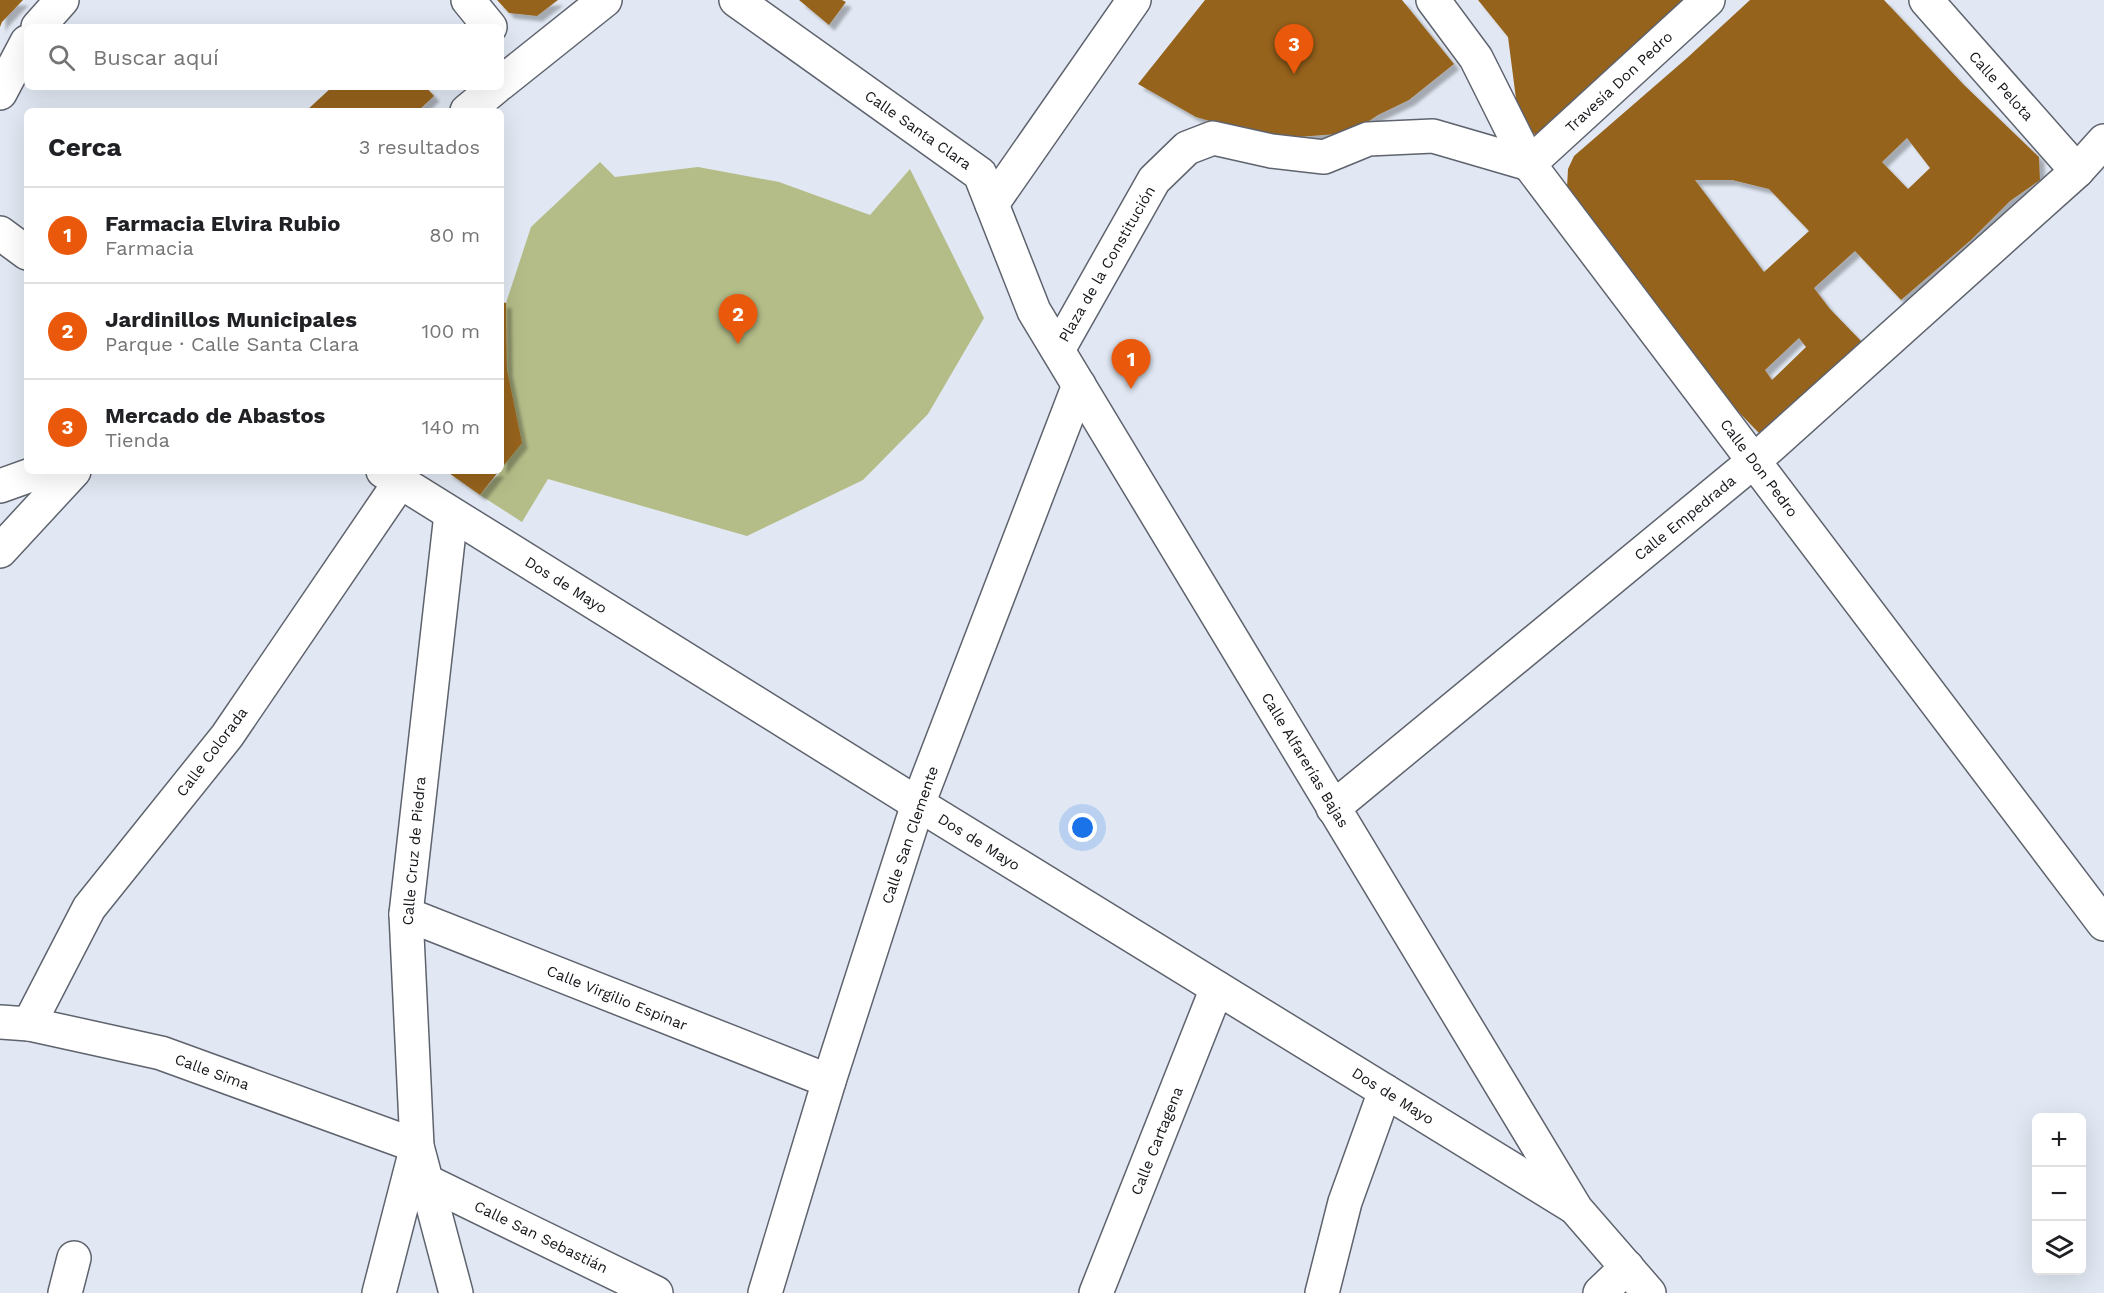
<!DOCTYPE html>
<html lang="es">
<meta charset="utf-8">
<style>
:root{--surface:#fff;--page:#f2f2f2;--text:#202124;--muted:#757577;--line:#e0e0e0;--accent:#ea580c}
body{margin:0;font-family:"Work Sans",sans-serif;background:var(--page);color:var(--text)}
.controls{position:absolute;right:18px;bottom:18px;display:grid;overflow:hidden;border-radius:9px;box-shadow:0 6px 24px #0002}
.controls button{width:54px;height:54px;display:grid;place-items:center;padding:0;border:0;border-bottom:2px solid var(--line);background:var(--surface);color:var(--text);font:30px sans-serif}
.you{position:absolute;left:1083px;top:828px;width:21px;height:21px;margin:-15px;border:4px solid #fff;border-radius:50%;background:#1a73e8;box-shadow:0 0 0 9px #1a73e833}
.badge{display:grid;place-items:center;width:39px;height:39px;border-radius:50%;background:var(--accent);color:#fff;font-size:20px;font-weight:700}
.pin{position:absolute;translate:-50% -50px;filter:drop-shadow(0 2px 3px #0008)}
.pin::after{content:'';position:absolute;top:32px;width:21px;height:18px;background:inherit;clip-path:polygon(0 0,100% 0,50% 100%)}
.list{margin:0;padding:0;list-style:none}
h2{display:flex;justify-content:space-between;align-items:center;height:78px;margin:0;padding:0 24px;font-size:26px}
h2 small{font-size:20px;font-weight:400;color:var(--muted)}
.list li{display:grid;grid-template-columns:39px 1fr auto;gap:18px;align-items:center;box-sizing:border-box;height:96px;padding:0 24px;border-top:2px solid var(--line)}
.list b{display:block;font-size:22px;white-space:nowrap}
.list p{margin:0;font-size:20px;white-space:nowrap;color:var(--muted)}
.list em{font-size:20px;font-style:normal;color:var(--muted)}
.icon{flex:none;width:33px;height:33px;fill:none;stroke:currentColor;stroke-width:2;stroke-linecap:round;stroke-linejoin:round}
.map{position:relative;flex:none;width:2104px;height:1293px;overflow:hidden}
.search{position:absolute;background:var(--surface);box-shadow:0 6px 24px #0002;left:24px;top:24px;width:480px;height:66px;display:flex;align-items:center;gap:15px;box-sizing:border-box;padding:0 21px;border-radius:9px;color:var(--muted);font-size:22px}
.panel{position:absolute;background:var(--surface);box-shadow:0 6px 24px #0002;left:24px;top:108px;width:480px;height:366px;border-radius:9px}
.map>svg:first-child{display:block}
.green{fill:#b4bc88}
.building{fill:#96641f;fill-rule:evenodd;filter:url(#shadow)}
.lines{fill:none;stroke-linecap:round;stroke-linejoin:round}
.minor-casing{stroke:#5e636d;stroke-width:36}
.minor{stroke:#fff;stroke-width:33}
.labels{text-anchor:middle;stroke-width:4.5;stroke-linejoin:round;paint-order:stroke}
.street-label{font-size:15px;fill:#131518;stroke:#fff}
</style>
<div class="map">
<svg width="2104" height="1293" viewBox="0 0 2104 1293">
<defs>
<filter id="shadow"><feDropShadow dx="5.5" dy="5.5" stdDeviation="1.5" flood-color="#0004"/></filter>
</defs>
<rect width="100%" height="100%" fill="#e1e8f3"/>
<!-- green -->
<polygon class="green" points="600,162 615,177 698,167 779,182 870,215 910,169 984,318 928,414 863,480 747,536 548,479 522,522 480,495 501,471 507,370 506,303 531,227"/>
<!-- building -->
<g class="building">
<polygon points="0,0 23,0 2,22 0,27"/>
<polygon points="497,0 558,0 537,16 509,13"/>
<polygon points="799,0 842,0 846,2 829,25"/>
<polygon points="1205,0 1402,0 1454,64 1409,100 1378,115 1351,133 1297,137 1254,134 1196,117 1138,84"/>
<polygon points="1478,0 1694,0 1540,138 1519,122 1508,37"/>
<path d="M1750,0H1884L1964,85L2039,157L2040,180L2010,201L1971,240L1901,300L1855,251L1814,288L1830,309L1862,342L1759,433L1729,402L1567,187L1568,169L1574,156L1687,58ZM1907,138L1930,168L1908,189L1882,162ZM1695,180H1732L1769,189L1809,231L1764,272ZM1799,338L1806,347L1772,380L1765,370Z"/>
<polygon points="332,87 426,87 434,96 418,111 306,111"/>
<polygon points="501,302 506,303 507,370 522,443 501,469"/>
<polygon points="446,471 499,471 480,495"/>
</g>
<g class="lines">
<!-- minor casing -->
<g class="minor-casing">
<g id="minor">
<polyline points="468,0 490,27"/>
<polyline points="736,0 980,174 1034,311 1576,1209 1649,1293"/>
<polyline points="1433,0 1476,58 1529,164 2104,924"/>
<polyline points="1926,0 2077,171"/>
<polyline points="38,27 62,0"/>
<polyline points="501,83 605,0"/>
<polyline points="0,93 27,42"/>
<polyline points="467,111 496,87"/>
<polyline points="992,204 1134,0"/>
<polyline points="0,233 27,253"/>
<polyline points="1058,350 1154,180 1187,148 1213,138 1271,151 1324,157 1368,139 1433,136 1529,164 1708,0"/>
<polyline points="383,471 918,804 1572,1206"/>
<polyline points="0,486 42,471"/>
<polyline points="451,514 406,914 417,1146 456,1293"/>
<polyline points="0,551 74,471"/>
<polyline points="1333,808 1754,461 2077,171 2104,141"/>
<polyline points="406,914 829,1081"/>
<polyline points="0,1022 29,1024 161,1053 417,1146 379,1293"/>
<polyline points="29,1024 89,908 227,736 400,482"/>
<polyline points="426,1181 656,1293"/>
<polyline points="65,1293 74,1258"/>
<polyline points="765,1293 829,1081 918,804 1079,385"/>
<polyline points="1096,1293 1217,988"/>
<polyline points="1322,1293 1345,1202 1385,1091"/>
<polyline points="1600,1293 1627,1267"/>
</g>
</g>
<!-- minor -->
<use href="#minor" class="minor"/>
</g>
<g class="labels">
<!-- street labels -->
<g class="street-label">
<text transform="translate(1619 82) rotate(-43)" y="5">Travesía Don Pedro</text>
<text transform="translate(2001 86) rotate(48)" y="5">Calle Pelota</text>
<text transform="translate(918 130) rotate(35)" y="5">Calle Santa Clara</text>
<text transform="translate(1107 264) rotate(-60)" y="5">Plaza de la Constitución</text>
<text transform="translate(1759 468) rotate(53)" y="5">Calle Don Pedro</text>
<text transform="translate(1685 518) rotate(-39)" y="5">Calle Empedrada</text>
<text transform="translate(566 585) rotate(32)" y="5">Dos de Mayo</text>
<text transform="translate(212 752) rotate(-53)" y="5">Calle Colorada</text>
<text transform="translate(1305 760) rotate(59)" y="5">Calle Alfarerías Bajas</text>
<text transform="translate(910 835) rotate(-71)" y="5">Calle San Clemente</text>
<text transform="translate(979 842) rotate(32)" y="5">Dos de Mayo</text>
<text transform="translate(414 851) rotate(-85)" y="5">Calle Cruz de Piedra</text>
<text transform="translate(617 998) rotate(22)" y="5">Calle Virgilio Espinar</text>
<text transform="translate(212 1072) rotate(20)" y="5">Calle Sima</text>
<text transform="translate(1393 1096) rotate(32)" y="5">Dos de Mayo</text>
<text transform="translate(1157 1141) rotate(-68)" y="5">Calle Cartagena</text>
<text transform="translate(541 1237) rotate(26)" y="5">Calle San Sebastián</text>
</g>
</g>
</svg>
<div class="controls">
<button>+</button>
<button>−</button>
<button><svg class="icon" aria-label="layers" viewBox="0 0 24 24"><path d="M12 4l9 5-9 5-9-5zM3 14l9 5 9-5"/></svg></button>
</div>
<div class="you"></div>
<div class="pin badge" style="left:1131px;top:389px">1</div>
<div class="pin badge" style="left:738px;top:344px">2</div>
<div class="pin badge" style="left:1294px;top:74px">3</div>
<div class="search"><svg class="icon" aria-label="search" viewBox="0 0 24 24"><circle cx="10" cy="10" r="6"/><path d="M15 15l6 6"/></svg>Buscar aquí</div>
<section class="panel">
<h2>Cerca<small>3 resultados</small></h2>
<ul class="list">
<li><span class="badge">1</span><div><b>Farmacia Elvira Rubio</b><p>Farmacia</p></div><em>80 m</em></li>
<li><span class="badge">2</span><div><b>Jardinillos Municipales</b><p>Parque · Calle Santa Clara</p></div><em>100 m</em></li>
<li><span class="badge">3</span><div><b>Mercado de Abastos</b><p>Tienda</p></div><em>140 m</em></li>
</ul>
</section>
</div>
